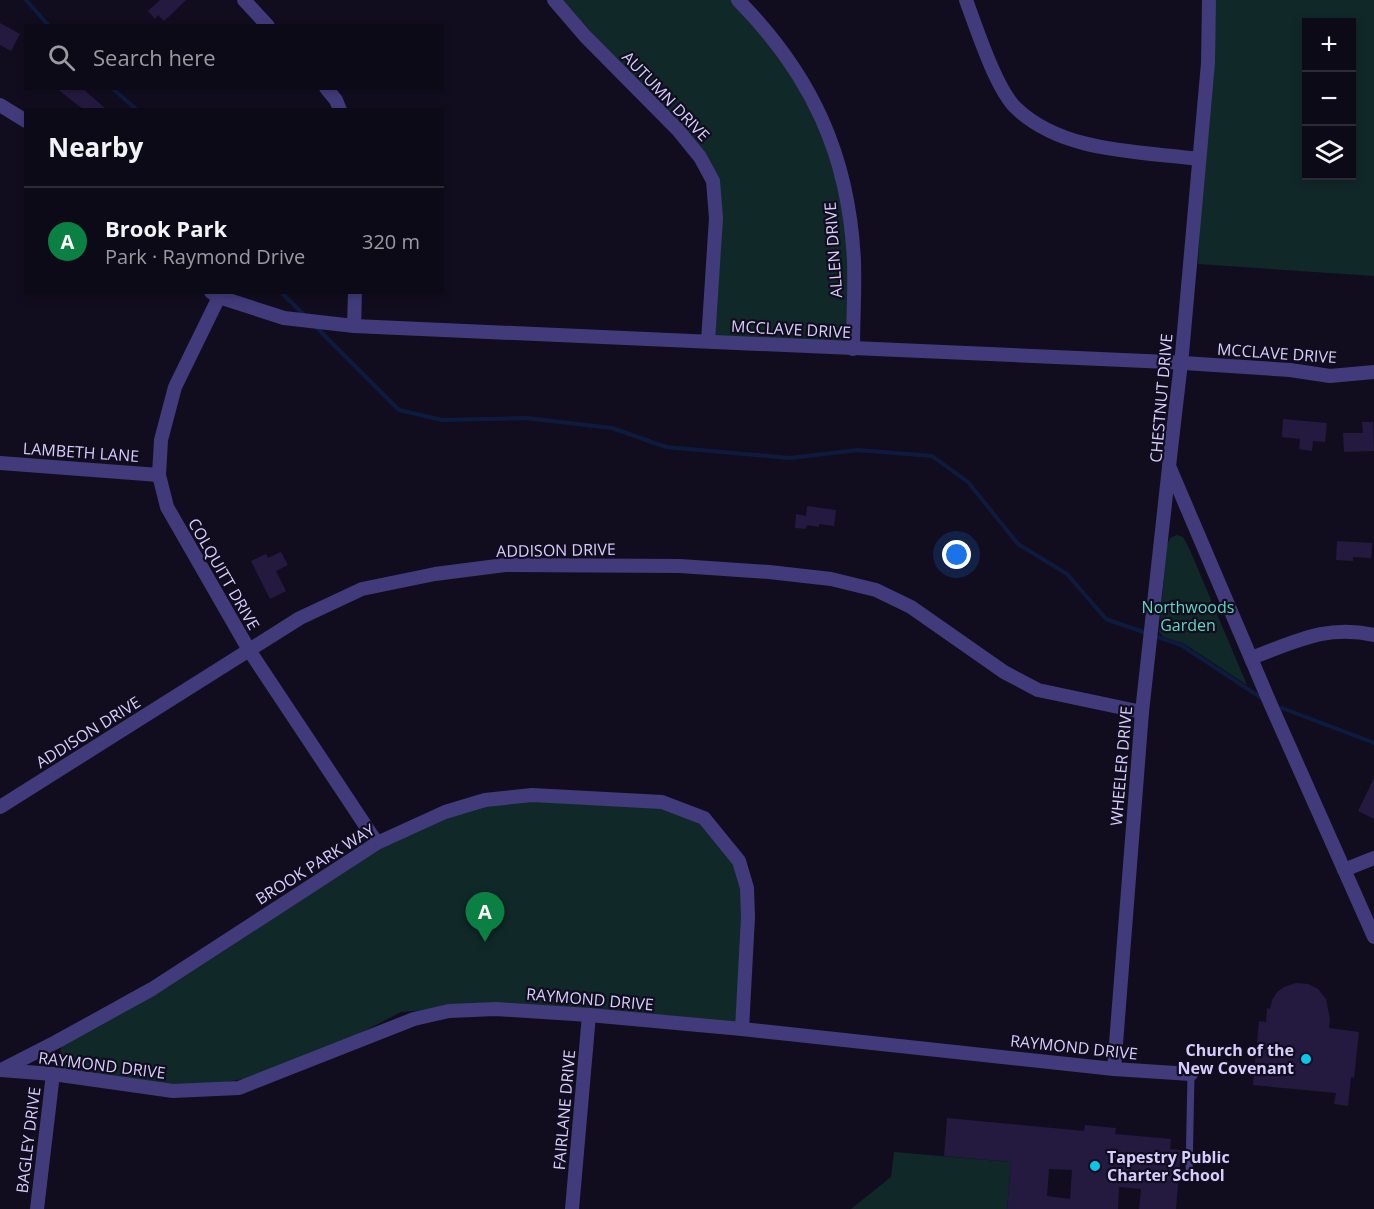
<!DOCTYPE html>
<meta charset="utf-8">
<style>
:root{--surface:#0d0a17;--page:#1b1824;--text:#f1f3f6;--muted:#9a9aa1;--line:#2d2b36;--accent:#0b8043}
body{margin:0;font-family:"Open Sans",sans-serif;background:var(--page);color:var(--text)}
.controls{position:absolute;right:18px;top:18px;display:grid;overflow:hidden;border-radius:0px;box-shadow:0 3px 9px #0003}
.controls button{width:54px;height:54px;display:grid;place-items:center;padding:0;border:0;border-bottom:2px solid var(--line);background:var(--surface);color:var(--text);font:30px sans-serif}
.you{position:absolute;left:957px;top:555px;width:21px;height:21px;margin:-15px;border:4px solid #fff;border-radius:50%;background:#1a73e8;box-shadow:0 0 0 9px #1a73e833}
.badge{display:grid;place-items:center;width:39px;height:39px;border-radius:50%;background:var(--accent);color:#fff;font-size:20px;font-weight:700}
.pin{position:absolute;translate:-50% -50px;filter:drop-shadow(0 2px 3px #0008)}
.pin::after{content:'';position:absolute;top:32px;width:21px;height:18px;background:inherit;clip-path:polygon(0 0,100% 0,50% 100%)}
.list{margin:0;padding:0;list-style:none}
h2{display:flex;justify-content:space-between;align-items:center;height:78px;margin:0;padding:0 24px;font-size:26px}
h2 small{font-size:20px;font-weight:400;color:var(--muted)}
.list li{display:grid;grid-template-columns:39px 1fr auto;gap:18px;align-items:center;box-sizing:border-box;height:108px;padding:0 24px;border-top:2px solid var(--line)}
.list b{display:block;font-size:22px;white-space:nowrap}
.list p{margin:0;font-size:20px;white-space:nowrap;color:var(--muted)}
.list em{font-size:20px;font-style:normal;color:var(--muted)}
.icon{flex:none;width:33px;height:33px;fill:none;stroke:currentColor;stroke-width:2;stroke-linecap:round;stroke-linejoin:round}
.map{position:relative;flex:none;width:1374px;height:1209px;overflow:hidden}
.search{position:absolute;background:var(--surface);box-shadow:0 3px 9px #0003;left:24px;top:24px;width:420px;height:66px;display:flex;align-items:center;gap:15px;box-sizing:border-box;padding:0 21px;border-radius:0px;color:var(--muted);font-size:22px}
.panel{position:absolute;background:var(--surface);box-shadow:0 3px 9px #0003;left:24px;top:108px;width:420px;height:186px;border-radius:0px}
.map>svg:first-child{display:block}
.green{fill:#112828;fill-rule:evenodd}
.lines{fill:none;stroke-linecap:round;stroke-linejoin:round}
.stream{stroke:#0d1c3e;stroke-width:4}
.building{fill:#241a3f;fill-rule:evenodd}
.service{stroke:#413b7b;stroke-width:7}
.minor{stroke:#413b7b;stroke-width:14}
.poi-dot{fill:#0cc6ea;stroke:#110d1f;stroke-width:2}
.labels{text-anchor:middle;stroke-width:4.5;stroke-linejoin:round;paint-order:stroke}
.street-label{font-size:16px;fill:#d6cefd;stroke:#110d1f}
.park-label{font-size:16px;fill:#5ed8c1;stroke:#110d1f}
.poi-label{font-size:16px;font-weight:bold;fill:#d6cefd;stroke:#110d1f;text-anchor:end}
</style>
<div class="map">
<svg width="1374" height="1209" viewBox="0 0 1374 1209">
<rect width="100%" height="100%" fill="#110d1f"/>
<!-- green -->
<g class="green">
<polygon points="563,0 739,0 805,79 851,229 855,350 712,341 716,208 703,160"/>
<path d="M1207,0H1374V276L1198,264L1210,51ZM1306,22H1352V176H1306Z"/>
<polygon points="1177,535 1183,537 1189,548 1247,685 1183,643 1164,637 1159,632 1167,545 1170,538"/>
<polygon points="532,794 680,806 728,846 746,910 741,1032 514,1003 401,1012 324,1052 249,1078 190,1088 56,1072 63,1040 320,882 452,809"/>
<polygon points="894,1152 1011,1162 1007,1209 851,1209 891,1177"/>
</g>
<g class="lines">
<!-- stream -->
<g class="stream">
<polyline points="26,0 49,26"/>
<polyline points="112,88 137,110"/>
<polyline points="281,292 304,315"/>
<polyline points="314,325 399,410 442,420 526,418 612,428 666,447 790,458 858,450 932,456 968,482 1018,544 1067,574 1106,619 1181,645 1263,699"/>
<polyline points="1282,708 1374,743"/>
</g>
</g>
<!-- building -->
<g class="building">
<polygon points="160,0 186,0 164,21 158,15 155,19 148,11"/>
<polygon points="0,23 20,34 11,51 0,45"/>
<polygon points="56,88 82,88 107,110 84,110"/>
<polygon points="1283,419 1327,423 1325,442 1313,441 1312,451 1299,449 1300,439 1282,437"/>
<polygon points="1362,422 1373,422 1374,451 1344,452 1343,433 1363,433"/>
<polygon points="807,506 836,510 834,526 819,524 819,527 807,525 806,529 795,528 796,514 806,516"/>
<polygon points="1337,541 1372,543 1371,558 1353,557 1353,561 1336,560"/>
<polygon points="281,552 288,565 276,571 286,591 270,599 251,561 266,554 268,558"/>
<polygon points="1374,778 1374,819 1358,811"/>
<polygon points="1296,983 1308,984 1318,989 1326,999 1330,1019 1329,1028 1359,1032 1354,1078 1351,1077 1348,1106 1334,1104 1336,1093 1253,1085 1259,1021 1266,1022 1267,1008 1270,1009 1272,1000 1277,992 1284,987"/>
<path d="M947,1118L1084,1131L1085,1125L1116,1128L1115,1134L1171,1139L1170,1149L1181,1150L1176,1209H1139L1141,1189L1119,1187L1118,1209H1007L1011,1162L944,1156ZM1049,1169L1072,1170L1070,1199L1047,1196Z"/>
</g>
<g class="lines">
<!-- service -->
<polyline class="service" points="1189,1174 1191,1074"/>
<!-- minor -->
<g class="minor">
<polyline points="244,0 268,26"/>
<polyline points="554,0 585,36 678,130 700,157 713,181 716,218 708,341"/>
<path d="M738,0C812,75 849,156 854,261C855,290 853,320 853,349"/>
<path d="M966,0C976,27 996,89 1016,108C1063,153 1139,151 1199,159"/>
<polyline points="1209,0 1208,63 1182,354 1169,466 1270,703 1374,937"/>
<polyline points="326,88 336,100 340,110"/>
<polyline points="0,105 26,121"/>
<polyline points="211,292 219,297 284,318 354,326 1168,362 1290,370 1330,376 1374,372"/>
<polyline points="219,297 175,387 161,440 159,475 167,507 249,650 377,843"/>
<polyline points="354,326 355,292"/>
<polyline points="0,463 159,475"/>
<path d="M1251,658C1295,642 1326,624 1374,635"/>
<polyline points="0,807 300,618 362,589 435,574 505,565 680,566 769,572 831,579 876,590 911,607 1004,672 1038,690 1142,712"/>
<polyline points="1344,870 1374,858"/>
<polyline points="1114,1069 1142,712 1169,467"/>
<polyline points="0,1070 53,1074 173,1091 239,1088 414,1019 449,1011 496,1009 589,1015 742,1029 1114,1069 1191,1074"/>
<polyline points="1,1070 56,1042 152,989 377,843 445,812 485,800 532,795 662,802 704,818 739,861 747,888 748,917 742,1029"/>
<polyline points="37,1209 53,1074"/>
<polyline points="572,1209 589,1015"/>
</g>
</g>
<!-- markers -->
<g class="poi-dot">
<circle cx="1306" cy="1059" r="6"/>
<circle cx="1095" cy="1166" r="6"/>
</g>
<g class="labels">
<!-- street labels -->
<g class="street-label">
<text transform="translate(666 96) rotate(46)" y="6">AUTUMN DRIVE</text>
<text transform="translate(833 250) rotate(-94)" y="6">ALLEN DRIVE</text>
<text transform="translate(791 329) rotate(3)" y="6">MCCLAVE DRIVE</text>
<text transform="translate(1277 353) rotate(4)" y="6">MCCLAVE DRIVE</text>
<text transform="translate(1161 398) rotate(-85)" y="6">CHESTNUT DRIVE</text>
<text transform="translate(81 452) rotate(4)" y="6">LAMBETH LANE</text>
<text transform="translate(556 550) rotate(-1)" y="6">ADDISON DRIVE</text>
<text transform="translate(224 574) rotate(60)" y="6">COLQUITT DRIVE</text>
<text transform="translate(88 732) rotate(-32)" y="6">ADDISON DRIVE</text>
<text transform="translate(1121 766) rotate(-85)" y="6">WHEELER DRIVE</text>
<text transform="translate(315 864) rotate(-32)" y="6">BROOK PARK WAY</text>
<text transform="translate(590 999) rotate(5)" y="6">RAYMOND DRIVE</text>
<text transform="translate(1074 1047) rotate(6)" y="6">RAYMOND DRIVE</text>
<text transform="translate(102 1065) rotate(7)" y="6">RAYMOND DRIVE</text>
<text transform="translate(564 1110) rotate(-85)" y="6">FAIRLANE DRIVE</text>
<text transform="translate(28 1140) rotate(-83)" y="6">BAGLEY DRIVE</text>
</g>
<!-- park labels -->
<g class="park-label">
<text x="1188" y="613">Northwoods<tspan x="1188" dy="18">Garden</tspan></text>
</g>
<!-- poi labels -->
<g class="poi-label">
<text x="1294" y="1056">Church of the<tspan x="1294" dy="18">New Covenant</tspan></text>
<text x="1107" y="1163" text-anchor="start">Tapestry Public<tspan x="1107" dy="18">Charter School</tspan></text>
</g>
</g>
</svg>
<div class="controls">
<button>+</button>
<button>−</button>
<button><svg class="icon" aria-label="layers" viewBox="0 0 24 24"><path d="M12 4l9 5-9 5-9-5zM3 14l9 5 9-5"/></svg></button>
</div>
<div class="you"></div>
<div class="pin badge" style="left:485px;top:942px">A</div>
<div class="search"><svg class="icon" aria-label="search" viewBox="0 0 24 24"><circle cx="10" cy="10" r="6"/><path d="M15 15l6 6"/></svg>Search here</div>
<section class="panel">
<h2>Nearby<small></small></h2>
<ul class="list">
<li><span class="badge">A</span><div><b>Brook Park</b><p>Park · Raymond Drive</p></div><em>320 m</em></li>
</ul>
</section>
</div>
